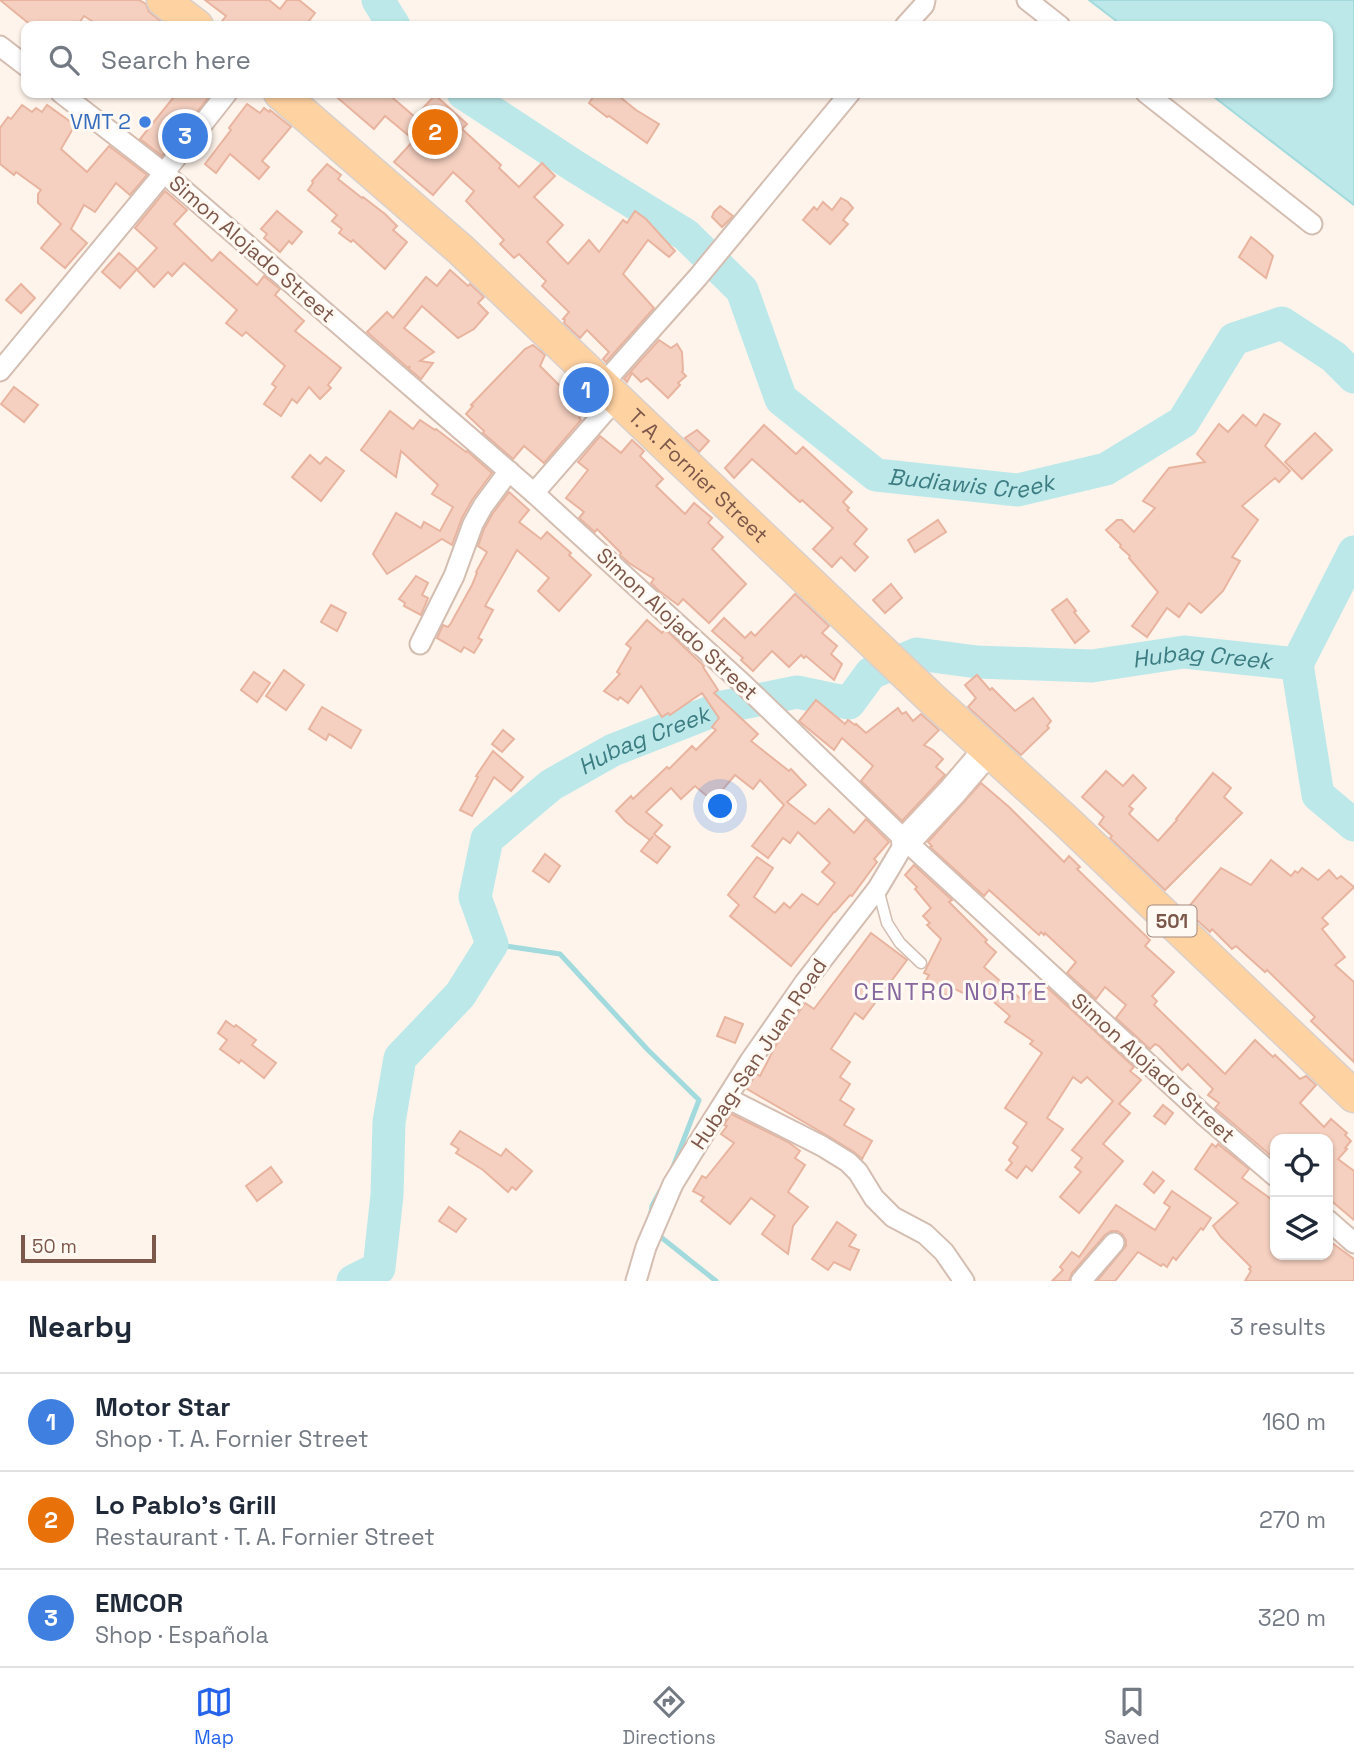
<!DOCTYPE html>
<meta charset="utf-8">
<style>
:root{--surface:#fff;--page:#f6f6f7;--text:#1f2937;--muted:#747a83;--line:#e0e1e3;--accent:#2563eb}
body{margin:0;font-family:"Space Grotesk",sans-serif;background:var(--page);color:var(--text)}
.controls{position:absolute;right:21px;bottom:21px;display:grid;overflow:hidden;border-radius:14px;box-shadow:0 2px 5px #0004}
.controls button{width:63px;height:63px;display:grid;place-items:center;padding:0;border:0;border-bottom:2px solid var(--line);background:var(--surface);color:var(--text);font:35px sans-serif}
.scale{position:absolute;left:21px;bottom:18px;width:135px;box-sizing:border-box;padding-left:7px;border:4px solid #7c574a;border-top:0;font-size:19px;line-height:24px;white-space:nowrap;color:#7c574a;-webkit-text-stroke:5px #fff9f3;paint-order:stroke}
.you{position:absolute;left:721px;top:807px;width:24px;height:24px;margin:-18px;border:5px solid #fff;border-radius:50%;background:#1a73e8;box-shadow:0 0 0 10px #1a73e833}
.badge{display:grid;place-items:center;width:46px;height:46px;border-radius:50%;background:var(--accent);color:#fff;font-size:23px;font-weight:700}
.pin{position:absolute;translate:-50% -50%;border:4px solid #fff;box-shadow:0 2px 7px #0006}
.list{margin:0;padding:0;list-style:none}
h2{display:flex;justify-content:space-between;align-items:center;height:91px;margin:0;padding:0 28px;font-size:30px}
h2 small{font-size:23px;font-weight:400;color:var(--muted)}
.list li{display:grid;grid-template-columns:46px 1fr auto;gap:21px;align-items:center;box-sizing:border-box;height:98px;padding:0 28px;border-top:2px solid var(--line)}
.list b{display:block;font-size:26px;white-space:nowrap}
.list p{margin:0;font-size:23px;white-space:nowrap;color:var(--muted)}
.list em{font-size:23px;font-style:normal;color:var(--muted)}
.icon{flex:none;width:38px;height:38px;fill:none;stroke:currentColor;stroke-width:2;stroke-linecap:round;stroke-linejoin:round}
.map{position:relative;flex:none;width:1354px;height:1281px;overflow:hidden}
.search{position:absolute;background:var(--surface);box-shadow:0 2px 5px #0004;left:21px;right:21px;top:21px;height:77px;display:flex;align-items:center;gap:18px;box-sizing:border-box;padding:0 24px;border-radius:14px;color:var(--muted);font-size:26px}
.sheet{height:385px;background:var(--surface)}
nav{display:flex;justify-content:space-around;align-items:center;box-sizing:border-box;height:98px;border-top:2px solid var(--line);background:var(--surface);font-size:19px;color:var(--muted)}
nav a{display:grid;justify-items:center;gap:4px}
nav .on{color:var(--accent)}
.map>svg:first-child{display:block}
.water{fill:#bce8ea;stroke:#a2dadd;stroke-width:2}
.lines{fill:none;stroke-linecap:round;stroke-linejoin:round}
.stream{stroke:#a2dadd;stroke-width:5}
.river{stroke:#bce8ea;stroke-width:33}
.building{fill:#f5d0c0;stroke:#e9b49f;stroke-width:2}
.lane-casing{stroke:#d4bdb1;stroke-width:13}
.street-casing{stroke:#d4bdb1;stroke-width:23}
.secondary-casing{stroke:#dabeb0;stroke-width:32}
.primary-casing{stroke:#dad0cc;stroke-width:35}
.lane{stroke:#fff;stroke-width:10}
.street{stroke:#fff;stroke-width:19}
.secondary{stroke:#fff;stroke-width:28}
.primary{stroke:#ffd2a1;stroke-width:32}
.shop-dot{fill:#3f7fe0;stroke:#fff9f3;stroke-width:2.5}
.labels{text-anchor:middle;stroke-width:6;stroke-linejoin:round;paint-order:stroke}
.shield{fill:#fff9f3;stroke:#a3887d;stroke-width:2}
.shield-label{font-size:19px;font-weight:bold;fill:#7c574a}
.shop-label{font-size:21px;fill:#366cbe;stroke:#fff9f3;text-anchor:end}
.street-label{font-size:21px;fill:#7c574a;stroke:#fff9f3}
.water-label{font-size:23px;font-style:italic;fill:#3c7d82;stroke:#fff9f3}
.quarter-label{font-size:24px;letter-spacing:2px;fill:#86679e;stroke:#fff9f3}
</style>
<div class="map">
<svg width="1354" height="1281" viewBox="0 0 1354 1281">
<rect width="100%" height="100%" fill="#fef4eb"/>
<!-- water -->
<polygon class="water" points="1089,0 1354,0 1354,205 1209,93 1328,93 1328,26 1123,26"/>
<g class="lines">
<!-- stream -->
<g class="stream">
<polyline points="492,944 560,954 647,1049 699,1100 673,1167"/>
<polyline points="650,1218 652,1206 660,1191"/>
<polyline points="657,1234 716,1281"/>
</g>
<!-- river -->
<g class="river">
<polyline points="378,0 394,26"/>
<path id="s1" d="M463,93L576,167L686,235L742,290L781,399L876,475L1018,490L1106,469L1183,422L1234,339L1282,323L1334,357L1354,377"/>
<polyline points="1354,552 1297,664 1318,795 1354,825"/>
<path id="s2" d="M353,1281L379,1268L387,1195L389,1122L400,1058L460,995L492,944L475,897L487,839L551,785L613,750L723,707L797,692L849,703L871,673L917,654L977,662L1092,666L1184,652L1297,664"/>
</g>
</g>
<!-- building -->
<g class="building">
<polygon points="0,0 139,0 146,4 149,12 167,26 100,26 84,16 77,26 32,26"/>
<polygon points="205,0 269,0 280,9 287,0 299,0 315,13 305,26 218,26 226,16"/>
<polygon points="177,93 212,93 162,156 140,139"/>
<polygon points="332,93 387,93 415,117 435,95 467,124 462,129 501,165 499,168 519,187 542,163 555,176 534,197 563,225 547,242 568,264 589,240 599,252 623,220 627,223 635,211 646,219 675,251 669,257 648,240 623,274 654,308 606,362 603,359 609,352 587,330 580,338 564,323 565,320 563,319 569,312 542,286 546,281 519,254 514,258 500,244 504,240 466,201 474,191 453,172 433,195 394,162 414,140 385,116 374,129"/>
<polygon points="596,93 615,93 636,110 659,124 647,143 609,116 607,117 589,103"/>
<polygon points="247,104 260,113 264,108 269,112 270,110 291,127 262,161 269,167 259,179 230,154 216,173 205,164 231,130 229,128"/>
<polygon points="22,105 32,112 36,108 42,112 47,105 75,125 61,149 87,172 109,146 147,175 130,195 116,183 95,212 84,205 71,229 87,243 65,268 41,248 61,224 38,203 38,194 41,190 16,172 14,175 0,164 0,128 8,117 11,119"/>
<polygon points="327,164 341,175 338,179 362,198 363,197 385,214 397,226 393,230 407,242 385,269 353,240 351,242 339,233 342,229 332,221 337,215 308,190 313,183 312,181"/>
<polygon points="165,191 187,210 174,224 212,261 220,252 257,285 264,276 280,289 275,295 304,321 295,331 341,368 328,385 331,388 320,399 309,387 297,403 292,399 281,416 264,404 276,387 272,384 285,366 246,332 242,336 226,323 237,310 184,263 172,276 168,272 154,287 137,270 157,248 135,228"/>
<polygon points="841,198 848,202 853,208 843,220 848,224 830,244 803,220 814,207 817,210 823,202 832,210"/>
<polygon points="720,206 733,216 722,227 712,217 714,212"/>
<polygon points="277,211 302,232 292,244 289,241 280,252 264,238 267,234 261,229"/>
<polygon points="1251,237 1267,250 1273,256 1266,278 1239,257"/>
<polygon points="119,253 137,269 120,288 102,272"/>
<polygon points="450,270 468,286 470,284 484,297 478,303 488,313 474,329 458,338 422,306 404,328 434,352 420,361 433,363 421,379 409,369 410,366 408,368 367,332 387,312 393,318 426,277 437,286"/>
<polygon points="21,284 35,298 21,313 6,300"/>
<polygon points="659,340 671,348 677,344 682,352 683,370 682,372 686,376 678,383 680,385 668,398 647,378 641,382 632,373 627,382 624,379"/>
<polygon points="533,345 545,355 540,366 563,389 575,399 579,395 590,406 579,418 581,420 544,463 524,446 513,459 483,433 484,431 466,414 473,406 471,405 525,349"/>
<polygon points="14,387 38,405 24,422 1,404"/>
<polygon points="390,411 413,429 420,420 435,430 436,429 466,452 467,451 492,473 472,500 462,518 452,545 442,539 387,574 373,554 396,513 421,528 424,522 440,531 453,507 432,494 438,485 401,451 396,477 361,450"/>
<polygon points="1264,414 1280,424 1265,446 1290,471 1279,482 1275,478 1242,506 1258,520 1232,557 1240,561 1223,591 1201,613 1189,603 1179,617 1167,608 1147,637 1132,626 1158,592 1129,558 1130,556 1120,547 1121,545 1106,530 1117,520 1122,520 1134,532 1155,508 1143,501 1169,468 1205,462 1197,454 1219,424 1228,432 1243,415 1256,426"/>
<polygon points="764,425 796,454 803,447 852,492 843,502 849,508 847,510 867,529 854,544 868,557 855,571 841,557 832,567 813,549 833,528 802,500 800,502 752,459 734,478 725,468"/>
<polygon points="697,430 709,441 699,452 685,438"/>
<polygon points="1315,433 1332,450 1302,479 1285,462"/>
<polygon points="600,436 621,453 632,440 644,451 640,456 663,479 656,486 685,514 694,503 712,518 708,523 723,537 712,549 746,584 709,623 683,599 678,605 658,590 651,583 654,579 629,563 620,555 621,553 597,529 595,532 579,518 584,512 566,498 588,470 578,462"/>
<polygon points="310,455 320,464 326,457 344,471 321,501 292,477"/>
<polygon points="509,492 529,510 519,522 541,539 547,532 571,553 569,555 591,575 559,611 538,591 549,578 517,550 485,606 493,610 478,638 482,640 474,653 464,647 461,652 437,638 443,625 448,627 451,623 472,585 477,573 476,572 487,552 478,546 484,529 493,513"/>
<polygon points="938,520 946,532 915,552 908,540"/>
<polygon points="416,576 428,583 422,595 428,598 421,615 404,606 405,603 399,599"/>
<polygon points="891,584 902,598 885,613 873,600"/>
<polygon points="795,594 829,626 822,633 837,646 831,654 842,664 834,680 806,656 804,658 801,655 789,667 772,651 753,671 741,660 743,658 712,631 724,618 745,638 751,632 755,636"/>
<polygon points="1067,599 1076,611 1074,612 1089,631 1075,643 1052,610"/>
<polygon points="331,605 346,613 337,631 321,622"/>
<polygon points="647,620 662,633 665,629 704,666 703,667 718,690 714,693 758,734 751,741 789,771 791,769 806,785 787,802 815,824 829,809 854,833 866,819 889,842 874,859 877,862 852,896 850,895 835,912 834,912 791,966 730,916 739,905 728,895 757,857 773,868 754,897 775,913 784,903 790,908 802,894 818,905 835,883 822,872 830,863 798,832 790,843 783,838 768,858 752,846 784,805 760,780 753,789 735,775 713,801 695,786 681,799 671,788 646,812 662,825 654,834 670,847 657,863 641,851 653,836 650,840 626,822 616,811 631,796 633,799 667,767 669,769 692,746 696,750 716,730 712,727 719,718 702,693 670,715 668,713 662,717 641,686 628,703 620,697 618,700 604,691 620,674 617,672 631,648 626,644"/>
<polygon points="284,670 304,685 286,710 266,696"/>
<polygon points="254,672 270,683 257,702 241,690"/>
<polygon points="977,675 990,690 992,688 1015,711 1033,698 1051,721 1047,726 1049,728 1021,755 968,707 976,698 965,685"/>
<polygon points="816,700 845,724 848,720 855,725 856,724 866,733 898,708 902,714 906,712 913,721 921,714 939,730 924,745 933,750 943,759 936,767 945,775 902,821 861,781 873,766 842,738 834,750 799,721"/>
<polygon points="322,707 361,730 351,748 329,734 326,740 309,729"/>
<polygon points="503,730 514,739 502,752 492,744"/>
<polygon points="493,751 523,777 511,791 494,777 472,816 460,810 478,777 476,776"/>
<polygon points="1106,771 1123,786 1133,775 1146,788 1129,806 1133,809 1129,814 1158,841 1177,820 1176,819 1213,773 1231,788 1224,797 1242,813 1165,890 1110,838 1112,836 1099,824 1104,817 1082,797"/>
<polygon points="981,783 1009,807 1064,862 1069,856 1080,867 1077,869 1150,940 1145,946 1174,972 1152,996 1157,1001 1154,1005 1225,1074 1255,1040 1273,1057 1275,1055 1300,1079 1306,1076 1316,1085 1300,1103 1324,1127 1331,1119 1347,1133 1345,1135 1351,1141 1345,1148 1347,1149 1338,1159 1354,1171 1354,1220 1328,1198 1328,1139 1275,1139 1275,1159 1215,1108 1219,1103 1208,1095 1213,1089 1188,1064 1182,1070 1159,1046 1155,1044 1150,1049 1116,1018 1126,1005 1105,987 1096,999 1067,973 1076,962 1045,933 1044,935 1041,932 1039,935 989,890 984,896 930,847 932,846 928,842"/>
<polygon points="545,854 560,866 549,882 533,871"/>
<polygon points="1271,860 1291,876 1295,871 1298,873 1302,868 1318,880 1329,870 1337,879 1341,876 1354,887 1322,918 1328,924 1322,929 1345,957 1335,965 1354,982 1354,1062 1311,1021 1315,1017 1267,970 1265,972 1236,946 1232,949 1212,929 1210,932 1186,910 1221,868 1251,885"/>
<polygon points="914,865 952,900 949,902 987,940 985,942 996,952 984,967 1022,1000 1040,981 1134,1067 1130,1071 1141,1080 1119,1104 1130,1113 1103,1144 1123,1161 1079,1213 1060,1197 1081,1172 1075,1167 1082,1158 1072,1150 1113,1101 1087,1077 1081,1083 1073,1077 1047,1118 1063,1129 1032,1171 1026,1166 1017,1178 1006,1170 1012,1163 1009,1160 1018,1147 1013,1143 1027,1123 1005,1108 1042,1053 1030,1044 1033,1041 1005,1022 1010,1016 971,982 965,994 953,988 949,997 924,984 929,975 924,973 941,939 927,925 930,923 923,916 931,908 915,889 917,887 905,875"/>
<polygon points="871,933 907,960 863,1019 855,1013 831,1049 850,1062 840,1077 850,1084 840,1100 854,1109 844,1125 872,1141 862,1159 854,1152 828,1136 747,1089 756,1074 760,1076 776,1045 805,1003 814,1009"/>
<polygon points="725,1017 743,1024 735,1043 717,1036"/>
<polygon points="226,1021 234,1027 236,1025 256,1040 252,1045 276,1063 264,1078 241,1060 239,1063 220,1049 227,1040 218,1033"/>
<polygon points="1163,1105 1173,1113 1165,1124 1154,1116"/>
<polygon points="731,1114 788,1142 800,1151 795,1158 805,1165 788,1192 808,1207 793,1226 788,1254 762,1234 775,1216 751,1198 730,1224 701,1201 704,1197 693,1191 702,1176 706,1178 734,1143 721,1134 727,1126 724,1125"/>
<polygon points="460,1131 501,1156 506,1149 532,1171 516,1190 512,1187 508,1192 483,1170 456,1153 459,1149 451,1144"/>
<polygon points="1212,1144 1216,1147 1218,1144 1249,1169 1242,1178 1275,1202 1275,1255 1328,1255 1328,1240 1354,1259 1354,1281 1245,1281 1251,1271 1249,1269 1251,1267 1221,1237 1213,1226 1238,1203 1195,1169"/>
<polygon points="271,1167 282,1182 257,1201 246,1186"/>
<polygon points="1153,1172 1164,1181 1154,1193 1144,1184"/>
<polygon points="1172,1191 1211,1218 1203,1230 1201,1228 1176,1260 1173,1257 1167,1267 1163,1264 1161,1266 1138,1252 1115,1281 1097,1281 1126,1246 1126,1240 1122,1234 1117,1231 1111,1231 1105,1235 1072,1273 1069,1281 1052,1281 1063,1270 1060,1267 1072,1252 1079,1257 1116,1205 1155,1230 1170,1207 1164,1203"/>
<polygon points="449,1207 466,1219 456,1232 439,1221"/>
<polygon points="837,1222 856,1235 849,1246 859,1250 850,1270 834,1262 828,1270 812,1259"/>
</g>
<g class="lines">
<!-- lane casing -->
<g class="lane-casing">
<polyline id="lane" points="878,889 887,923 900,943 921,963"/>
</g>
<!-- street casing -->
<g class="street-casing">
<g id="street">
<polyline points="1027,0 1060,26"/>
<polyline points="905,26 924,5 925,0"/>
<polyline points="0,46 26,66"/>
<polyline points="61,93 164,173 534,493 743,684 906,841 1205,1116 1275,1176"/>
<polyline points="1146,93 1312,224"/>
<polyline points="0,371 164,173 227,93"/>
<polyline points="602,385 698,277 850,93"/>
<polyline points="534,493 616,399"/>
<polyline points="420,644 454,576 473,524 483,506 509,471"/>
<polyline points="727,1098 822,1146 848,1162 858,1172 874,1198 893,1217 925,1234 944,1252 964,1281"/>
<polyline points="1328,1220 1354,1243"/>
<polyline points="636,1281 646,1247 673,1184 702,1137 750,1061 805,982 878,888 906,841"/>
<polyline points="1081,1281 1114,1243"/>
</g>
</g>
<!-- secondary casing -->
<g class="secondary-casing">
<polyline id="secondary" points="906,841 952,792 988,750"/>
</g>
<!-- primary casing -->
<g class="primary-casing">
<g id="primary">
<polyline points="163,0 197,26"/>
<path id="s3" d="M280,93L461,250L931,698L1066,821L1354,1096"/>
</g>
</g>
<!-- lane -->
<use href="#lane" class="lane"/>
<!-- street -->
<use href="#street" class="street"/>
<!-- secondary -->
<use href="#secondary" class="secondary"/>
<!-- primary -->
<use href="#primary" class="primary"/>
</g>
<!-- markers -->
<circle class="shop-dot" cx="145" cy="122" r="7"/>
<g class="labels">
<!-- shield labels -->
<rect class="shield" x="1147.5" y="905.5" width="49" height="31" rx="5"/>
<g class="shield-label">
<text x="1172" y="928">501</text>
</g>
<!-- shop labels -->
<g class="shop-label">
<text x="131" y="129">VMT 2</text>
</g>
<!-- street labels -->
<g class="street-label">
<text transform="translate(252 249) rotate(41)" y="7">Simon Alojado Street</text>
<text dy="7" stroke="none"><textPath href="#s3" startOffset="567">T. A. Fornier Street</textPath></text>
<text transform="translate(677 624) rotate(43)" y="7">Simon Alojado Street</text>
<text transform="translate(759 1054) rotate(-56)" y="7">Hubag-San Juan Road</text>
<text transform="translate(1153 1068) rotate(42)" y="7">Simon Alojado Street</text>
</g>
<!-- water labels -->
<g class="water-label">
<text dy="8" stroke="none"><textPath href="#s1" startOffset="676">Budiawis Creek</textPath></text>
<text dy="8" stroke="none"><textPath href="#s2" startOffset="1272">Hubag Creek</textPath></text>
<text dy="8" stroke="none"><textPath href="#s2" startOffset="684">Hubag Creek</textPath></text>
</g>
<!-- quarter labels -->
<g class="quarter-label">
<text x="951" y="1000">CENTRO NORTE</text>
</g>
</g>
</svg>
<div class="controls">
<button><svg class="icon" aria-label="locate" viewBox="0 0 24 24"><circle cx="12" cy="12" r="6"/><path d="M12 2v4M12 18v4M2 12h4M18 12h4"/></svg></button>
<button><svg class="icon" aria-label="layers" viewBox="0 0 24 24"><path d="M12 4l9 5-9 5-9-5zM3 14l9 5 9-5"/></svg></button>
</div>
<div class="scale">50 m</div>
<div class="you"></div>
<div class="pin badge" style="left:586px;top:390px;background:#3f7fe0">1</div>
<div class="pin badge" style="left:435px;top:132px;background:#e8710a">2</div>
<div class="pin badge" style="left:185px;top:136px;background:#3f7fe0">3</div>
<div class="search"><svg class="icon" aria-label="search" viewBox="0 0 24 24"><circle cx="10" cy="10" r="6"/><path d="M15 15l6 6"/></svg>Search here</div>
</div>
<section class="sheet">
<h2>Nearby<small>3 results</small></h2>
<ul class="list">
<li><span class="badge" style="background:#3f7fe0">1</span><div><b>Motor Star</b><p>Shop · T. A. Fornier Street</p></div><em>160 m</em></li>
<li><span class="badge" style="background:#e8710a">2</span><div><b>Lo Pablo's Grill</b><p>Restaurant · T. A. Fornier Street</p></div><em>270 m</em></li>
<li><span class="badge" style="background:#3f7fe0">3</span><div><b>EMCOR</b><p>Shop · Española</p></div><em>320 m</em></li>
</ul>
</section>
<nav>
<a class="on"><svg class="icon" aria-label="map" viewBox="0 0 24 24"><path d="M3 6l6-2 6 2 6-2v14l-6 2-6-2-6 2zM9 4v14M15 6v14"/></svg>Map</a>
<a><svg class="icon" aria-label="directions" viewBox="0 0 24 24"><path d="M12 3l9 9-9 9-9-9zM9 14v-3h6M13 9l2 2-2 2"/></svg>Directions</a>
<a><svg class="icon" aria-label="saved" viewBox="0 0 24 24"><path d="M7 4h10v16l-5-4-5 4z"/></svg>Saved</a>
</nav>
